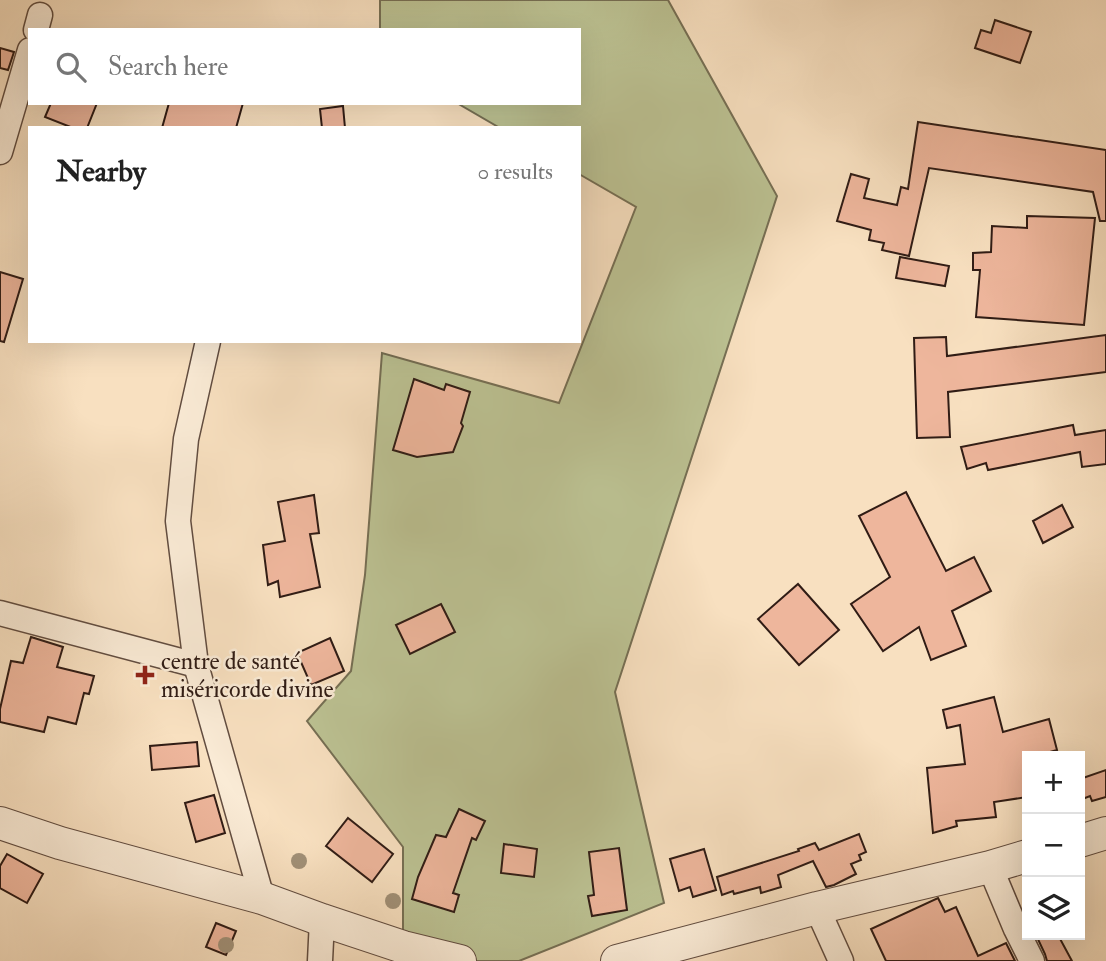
<!DOCTYPE html>
<meta charset="utf-8">
<style>
:root{--surface:#fff;--page:#f6f6f6;--text:#222;--muted:#767676;--line:#e0e0e0}
body{margin:0;font-family:"IM FELL Double Pica",serif;background:var(--page);color:var(--text)}
.controls{position:absolute;right:21px;bottom:21px;display:grid;overflow:hidden;border-radius:0px;box-shadow:0 7px 28px #0002}
.controls button{width:63px;height:63px;display:grid;place-items:center;padding:0;border:0;border-bottom:2px solid var(--line);background:var(--surface);color:var(--text);font:35px sans-serif}
.list{margin:0;padding:0;list-style:none}
h2{display:flex;justify-content:space-between;align-items:center;height:91px;margin:0;padding:0 28px;font-size:30px}
h2 small{font-size:23px;font-weight:400;color:var(--muted)}
.icon{flex:none;width:38px;height:38px;fill:none;stroke:currentColor;stroke-width:2;stroke-linecap:round;stroke-linejoin:round}
.map{position:relative;flex:none;width:1106px;height:961px;overflow:hidden}
.search{position:absolute;background:var(--surface);box-shadow:0 7px 28px #0002;left:28px;top:28px;width:553px;height:77px;display:flex;align-items:center;gap:18px;box-sizing:border-box;padding:0 24px;border-radius:0px;color:var(--muted);font-size:26px}
.panel{position:absolute;background:var(--surface);box-shadow:0 7px 28px #0002;left:28px;top:126px;width:553px;height:217px;border-radius:0px}
.map>svg:first-child{display:block}
.green{fill:#bcc293;stroke:#766f54;stroke-width:2}
.building{fill:#eeb69c;stroke:#301c15;stroke-width:2}
.lines{fill:none;stroke-linecap:round;stroke-linejoin:round}
.minor-casing{stroke:#624d40;stroke-width:27}
.tertiary-casing{stroke:#624d40;stroke-width:34}
.minor{stroke:#faebd6;stroke-width:24}
.tertiary{stroke:#faebd6;stroke-width:32}
.tree{fill:#a19077}
.poi-dot{fill:#8f2418;stroke:#faebd6;stroke-width:2.5}
.labels{text-anchor:middle;stroke-width:5;stroke-linejoin:round;paint-order:stroke}
.poi-label{font-size:24px;fill:#301c15;stroke:#faebd6;text-anchor:start}
</style>
<div class="map">
<svg width="1106" height="961" viewBox="0 0 1106 961">
<rect width="100%" height="100%" fill="#f8e0c0"/>
<filter id="stains"><feTurbulence type="fractalNoise" baseFrequency=".00286" numOctaves="4"/><feColorMatrix values="0 0 0 0 .2 0 0 0 0 .09 0 0 0 0 .02 0 0 0 .5 -.17"/></filter>
<radialGradient id="worn" r=".72"><stop offset=".6" stop-color="#630" stop-opacity="0"/><stop offset="1" stop-color="#630" stop-opacity=".3"/></radialGradient>
<!-- green -->
<polygon class="green" points="380,0 668,0 777,196 615,692 664,903 519,961 445,961 403,947 403,847 307,721 351,671 365,575 382,353 559,403 636,207 579,174 579,128 500,128 457,103 579,103 579,30 380,30"/>
<!-- building -->
<g class="building">
<polygon points="995,20 1031,32 1020,63 975,48 981,30 991,33"/>
<polygon points="0,48 14,52 8,70 0,68"/>
<polygon points="51,103 97,103 87,128 73,128 45,117"/>
<polygon points="169,103 243,103 236,128 162,128"/>
<polygon points="343,106 345,128 322,128 320,109"/>
<polygon points="918,122 1106,150 1106,221 1100,221 1093,192 929,168 909,256 882,250 884,243 869,240 871,230 837,221 851,174 869,179 864,198 897,205 901,187 908,189"/>
<polygon points="1027,216 1095,218 1084,325 976,317 980,270 973,270 973,253 991,252 992,226 1027,228"/>
<polygon points="900,257 949,266 945,286 896,278"/>
<polygon points="0,272 23,279 4,342 0,341"/>
<polygon points="1106,335 1106,372 948,392 950,437 917,438 914,338 946,337 947,356"/>
<polygon points="414,379 444,390 446,384 470,392 461,423 463,426 453,452 417,457 393,450"/>
<polygon points="1073,425 1075,435 1106,430 1106,464 1082,467 1080,452 988,470 986,463 967,469 961,447"/>
<polygon points="906,492 946,571 974,557 991,591 952,611 966,646 931,660 919,627 883,651 851,604 890,577 859,516"/>
<polygon points="314,495 319,533 310,534 320,587 280,597 278,581 268,585 263,545 285,541 278,502"/>
<polygon points="1062,505 1073,527 1043,543 1033,521"/>
<polygon points="798,584 839,630 799,665 758,619"/>
<polygon points="441,604 455,632 410,654 396,625"/>
<polygon points="31,637 63,647 57,667 94,676 89,694 84,693 76,724 48,717 44,732 0,722 0,709 11,661 23,663"/>
<polygon points="330,638 344,671 311,685 297,653"/>
<polygon points="994,697 1003,732 1049,719 1057,750 1036,756 1027,756 1027,797 994,802 996,817 956,821 957,826 933,833 927,768 965,764 960,725 947,728 943,710"/>
<polygon points="197,742 199,766 152,770 150,746"/>
<polygon points="1106,770 1106,797 1092,801 1090,796 1080,800 1080,779"/>
<polygon points="214,795 225,833 196,842 185,803"/>
<polygon points="459,809 485,821 476,840 472,838 453,893 459,895 454,912 412,899 418,877 436,835 446,837"/>
<polygon points="348,818 393,854 372,882 326,846"/>
<polygon points="859,834 866,852 859,855 861,860 851,864 856,874 834,885 826,887 813,861 778,875 781,887 761,893 760,887 734,894 733,891 722,895 717,877 799,851 798,849 815,843 819,850"/>
<polygon points="504,844 537,849 534,877 501,873"/>
<polygon points="619,848 627,910 592,916 588,896 594,895 589,852"/>
<polygon points="704,849 716,890 693,897 690,887 679,891 670,859"/>
<polygon points="7,854 43,874 27,903 0,888 0,866"/>
<polygon points="938,898 945,912 956,907 978,956 1006,943 1015,961 886,961 871,929"/>
<polygon points="216,923 236,931 226,955 206,947"/>
<polygon points="1036,935 1058,935 1072,961 1047,961 1045,954"/>
</g>
<g class="lines">
<!-- minor casing -->
<g class="minor-casing">
<g id="minor">
<polyline points="36,30 40,15"/>
<polyline points="0,152 30,50"/>
<polyline points="208,341 186,439 178,521 196,665 262,898"/>
<polyline points="0,613 196,665"/>
<polyline points="990,867 1016,929 1032,961"/>
<polyline points="817,908 841,961"/>
<polyline points="320,961 322,920"/>
</g>
</g>
<!-- tertiary casing -->
<g class="tertiary-casing">
<g id="tertiary">
<polyline points="0,823 60,843 262,898 322,920 403,947 460,961"/>
<polyline points="1080,841 1106,833"/>
<polyline points="617,961 817,908 990,867 1027,856"/>
</g>
</g>
<!-- minor -->
<use href="#minor" class="minor"/>
<!-- tertiary -->
<use href="#tertiary" class="tertiary"/>
</g>
<!-- trees -->
<g class="tree">
<circle cx="299" cy="861" r="8"/>
<circle cx="393" cy="901" r="8"/>
<circle cx="226" cy="945" r="8"/>
</g>
<!-- markers -->
<path class="poi-dot" d="M141.5 664.5h7v7h7v7h-7v7h-7v-7h-7v-7h7z"/>
<g class="labels">
<!-- poi labels -->
<g class="poi-label">
<text x="161" y="669">centre de santé<tspan x="161" dy="28">miséricorde divine</tspan></text>
</g>
</g>
<rect width="100%" height="100%" filter="url(#stains)"/>
<rect width="100%" height="100%" fill="url(#worn)"/>
</svg>
<div class="controls">
<button>+</button>
<button>−</button>
<button><svg class="icon" aria-label="layers" viewBox="0 0 24 24"><path d="M12 4l9 5-9 5-9-5zM3 14l9 5 9-5"/></svg></button>
</div>
<div class="search"><svg class="icon" aria-label="search" viewBox="0 0 24 24"><circle cx="10" cy="10" r="6"/><path d="M15 15l6 6"/></svg>Search here</div>
<section class="panel">
<h2>Nearby<small>0 results</small></h2>
<ul class="list">
</ul>
</section>
</div>
